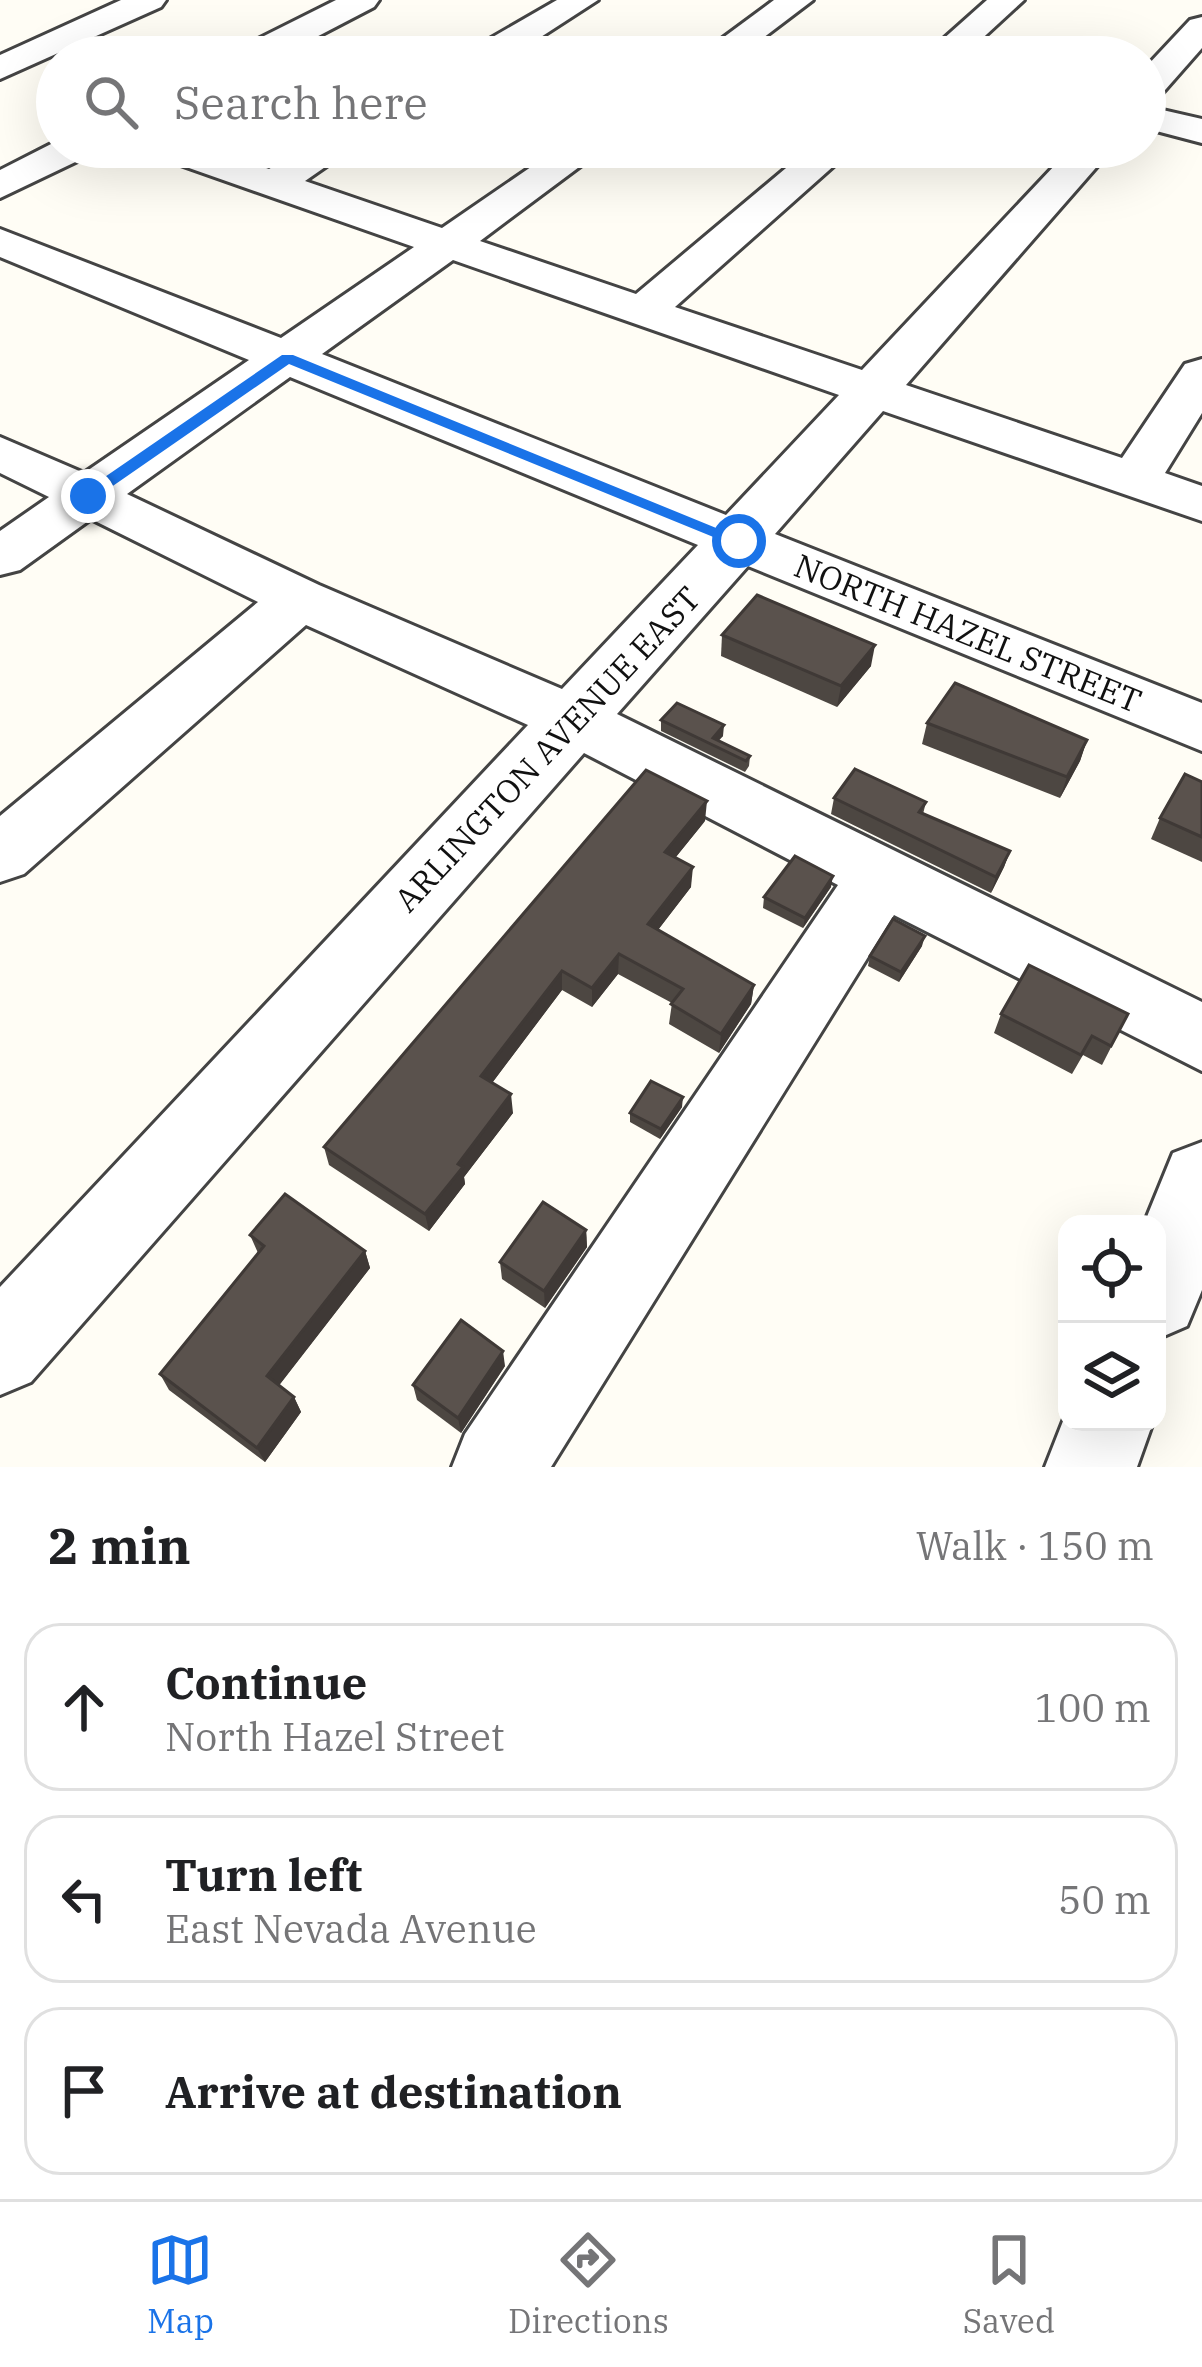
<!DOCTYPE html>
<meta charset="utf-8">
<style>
:root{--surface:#fff;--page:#f6f6f6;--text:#202124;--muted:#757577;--line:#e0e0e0;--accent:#1a73e8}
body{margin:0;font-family:"IBM Plex Serif",serif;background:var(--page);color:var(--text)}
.controls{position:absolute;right:36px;bottom:36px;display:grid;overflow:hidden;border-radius:24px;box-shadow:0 12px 48px #0002}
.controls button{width:108px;height:108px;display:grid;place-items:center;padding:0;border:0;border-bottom:3px solid var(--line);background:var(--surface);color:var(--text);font:60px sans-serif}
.stop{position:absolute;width:36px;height:36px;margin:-27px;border:9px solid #1a73e8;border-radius:50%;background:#fff}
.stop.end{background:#1a73e8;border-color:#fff;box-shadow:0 3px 12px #0008}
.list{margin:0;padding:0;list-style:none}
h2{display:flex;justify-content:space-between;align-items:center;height:156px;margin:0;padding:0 48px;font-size:51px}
h2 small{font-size:39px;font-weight:400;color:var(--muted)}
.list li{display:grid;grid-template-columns:78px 1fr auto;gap:36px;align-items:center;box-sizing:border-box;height:168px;margin:0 24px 24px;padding:0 24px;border:3px solid var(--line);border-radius:36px}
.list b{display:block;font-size:45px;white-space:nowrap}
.list p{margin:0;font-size:39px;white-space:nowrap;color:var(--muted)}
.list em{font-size:39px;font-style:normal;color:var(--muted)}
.icon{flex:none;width:66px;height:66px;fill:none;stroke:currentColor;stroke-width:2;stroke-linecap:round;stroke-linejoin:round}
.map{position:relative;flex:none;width:1202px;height:1467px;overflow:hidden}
.search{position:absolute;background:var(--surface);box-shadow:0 12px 48px #0002;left:36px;right:36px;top:36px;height:132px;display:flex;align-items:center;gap:30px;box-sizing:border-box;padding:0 42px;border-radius:66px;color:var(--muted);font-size:45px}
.sheet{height:732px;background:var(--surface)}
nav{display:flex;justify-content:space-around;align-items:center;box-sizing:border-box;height:168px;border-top:3px solid var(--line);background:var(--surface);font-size:33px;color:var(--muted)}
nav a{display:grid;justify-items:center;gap:6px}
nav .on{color:var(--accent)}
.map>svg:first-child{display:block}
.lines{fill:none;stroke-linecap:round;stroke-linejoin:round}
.minor-casing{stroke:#444;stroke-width:6}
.minor{fill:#fff;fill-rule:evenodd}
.wall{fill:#4d4742}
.shaded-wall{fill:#3f3936}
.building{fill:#5a524d;stroke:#3f3936;stroke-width:3}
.route{fill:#1a73e8}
.labels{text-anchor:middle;stroke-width:12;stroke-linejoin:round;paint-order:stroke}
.street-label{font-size:33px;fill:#111;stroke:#fff}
</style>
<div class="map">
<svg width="1202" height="1467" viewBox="0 0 1202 1467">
<rect width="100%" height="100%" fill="#fffdf5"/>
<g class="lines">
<!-- minor casing -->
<g class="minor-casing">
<g id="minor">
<polygon points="121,0 166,0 161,7 0,79 0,55"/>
<polygon points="336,0 379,0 374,7 278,57 233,57 238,49"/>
<polygon points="557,0 598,0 510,57 467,57 472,49"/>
<polygon points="774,0 813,0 738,57 697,57"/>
<polygon points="987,0 1024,0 962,57 923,57"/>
<polygon points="1202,17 1202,48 1158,98 1145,101 1145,68 1190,20"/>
<polygon points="1145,106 1202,119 1202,143 1145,128"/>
<polygon points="57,141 57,147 96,147 90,155 0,198 0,170"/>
<path d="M146,147H205L269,169L306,147H354L305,181L442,228L560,147H606L480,241L636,294L811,147H855L675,307L862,370L1072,147H1114L906,385L1122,458L1185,364L1202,359V413L1165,473L1202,486V521L883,411L775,534L1202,703V751L748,566L617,714L1202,1002V1071L894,915L551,1467H452L465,1434L838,885L584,753L31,1382L0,1395V1287L528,725L306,625L24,874L0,882V816L258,602L91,519L20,570L0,575V531L49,497L0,473V437L84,473L249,360L0,257V229L281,338L414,247L152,155ZM453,260L839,395L726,515L322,354ZM290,377L698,545L562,689L319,585L127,494Z"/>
<polygon points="1202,1142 1202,1290 1187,1326 1157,1339 1157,1224 1144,1224 1173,1153"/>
<polygon points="1067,1411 1067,1422 1153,1422 1137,1467 1045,1467"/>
</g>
</g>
<!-- minor -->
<use href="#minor" class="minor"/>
</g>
<!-- wall -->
<g class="wall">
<polygon points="722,635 871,666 837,707 721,656"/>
<polygon points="661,720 723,736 718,740 750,756 749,766 745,772 661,731"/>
<polygon points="927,723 1087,740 1080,761 1060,798 922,744"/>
<polygon points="1202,782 1202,862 1151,839 1160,818"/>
<polygon points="834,798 926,802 923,814 1010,851 1004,867 991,893 831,814"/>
<polygon points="705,821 675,858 691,887 658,930 754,985 751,1004 719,1053 669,1024 672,1003 618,974 592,1007 562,990 492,1083 513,1113 464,1177 465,1184 429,1231 329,1165 324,1147"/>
<polygon points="831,887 803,928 763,908 764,897"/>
<polygon points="922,946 899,982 868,966 870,956"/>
<polygon points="1001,1014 1128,1014 1102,1065 1083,1055 1072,1074 994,1033"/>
<polygon points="682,1107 660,1139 630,1122 630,1113"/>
<polygon points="586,1230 587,1247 545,1308 502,1279 500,1262"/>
<polygon points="250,1235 365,1251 370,1268 279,1385 294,1397 301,1412 265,1462 169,1390 160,1374 258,1253"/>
<polygon points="505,1366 461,1433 417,1400 413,1385"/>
</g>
<!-- shaded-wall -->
<g class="shaded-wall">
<polygon points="875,645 871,666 837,707 841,686"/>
<polygon points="724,725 723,736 714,746 713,738"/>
<polygon points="1087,740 1080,761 1060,798 1067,777"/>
<polygon points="707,801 705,821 663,873 665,852"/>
<polygon points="1010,851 1004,867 991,893 996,877"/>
<polygon points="693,867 691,887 647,944 648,924"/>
<polygon points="833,876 831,887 803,928 805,918"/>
<polygon points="925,936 922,946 899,982 901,972"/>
<polygon points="619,954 618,974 592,1007 592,988"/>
<polygon points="562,971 562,990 483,1095 481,1076"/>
<polygon points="754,985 751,1004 719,1053 721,1034"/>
<polygon points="511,1094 513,1113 464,1177 465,1184 429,1231 425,1214 458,1164"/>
<polygon points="683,1097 682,1107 660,1139 661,1129"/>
<polygon points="586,1230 587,1247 545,1308 544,1291"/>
<polygon points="365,1251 370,1268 274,1392 267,1376"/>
<polygon points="503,1351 505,1366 461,1433 458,1418"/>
<polygon points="294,1397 301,1412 265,1462 257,1448"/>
</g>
<!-- building -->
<g class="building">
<polygon points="757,595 875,645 841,686 722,635"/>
<polygon points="955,683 1087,740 1067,777 927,723"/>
<polygon points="677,703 724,725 713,738 750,756 746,761 661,720"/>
<polygon points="855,769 926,802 919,812 1010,851 996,877 834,798"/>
<polygon points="646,770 707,801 665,852 693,867 648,924 754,985 721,1034 671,1004 683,989 619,954 592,988 562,971 481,1076 511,1094 458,1164 463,1167 425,1214 324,1147"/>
<polygon points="1185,774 1202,782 1202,837 1160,818"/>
<polygon points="795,856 833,876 805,918 764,897"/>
<polygon points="893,919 925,936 901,972 870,956"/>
<polygon points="1029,965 1128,1014 1111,1046 1092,1036 1081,1055 1001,1014"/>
<polygon points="651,1081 683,1097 661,1129 630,1113"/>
<polygon points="285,1194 365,1251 267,1376 294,1397 257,1448 160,1374 264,1246 250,1235"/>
<polygon points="543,1202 586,1230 544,1291 500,1262"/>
<polygon points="461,1320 503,1351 458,1418 413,1385"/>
</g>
<!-- route -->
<polygon class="route" points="282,355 293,355 748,541 733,545 289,364 94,499 83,499 83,492"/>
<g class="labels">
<!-- street labels -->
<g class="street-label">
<text transform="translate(968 633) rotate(22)" y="12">NORTH HAZEL STREET</text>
<text transform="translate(547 749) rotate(-47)" y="12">ARLINGTON AVENUE EAST</text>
</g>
</g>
</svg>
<div class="controls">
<button><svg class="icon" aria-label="locate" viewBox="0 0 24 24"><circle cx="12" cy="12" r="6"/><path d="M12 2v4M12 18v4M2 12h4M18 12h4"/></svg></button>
<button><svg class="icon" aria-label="layers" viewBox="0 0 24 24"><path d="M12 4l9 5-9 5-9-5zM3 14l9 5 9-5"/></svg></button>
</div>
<div class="stop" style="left:739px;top:541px"></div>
<div class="stop end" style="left:88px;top:496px"></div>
<div class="search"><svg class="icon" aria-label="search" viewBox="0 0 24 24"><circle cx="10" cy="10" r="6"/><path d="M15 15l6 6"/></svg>Search here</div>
</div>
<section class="sheet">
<h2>2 min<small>Walk · 150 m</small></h2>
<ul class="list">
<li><svg class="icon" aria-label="ahead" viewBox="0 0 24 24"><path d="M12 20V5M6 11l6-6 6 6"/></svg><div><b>Continue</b><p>North Hazel Street</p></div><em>100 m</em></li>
<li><svg class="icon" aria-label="left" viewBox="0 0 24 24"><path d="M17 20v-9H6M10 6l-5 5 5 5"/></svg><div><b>Turn left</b><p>East Nevada Avenue</p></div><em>50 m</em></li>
<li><svg class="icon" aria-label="arrive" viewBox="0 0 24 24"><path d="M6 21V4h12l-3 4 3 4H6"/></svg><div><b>Arrive at destination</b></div></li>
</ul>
</section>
<nav>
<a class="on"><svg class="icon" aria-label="map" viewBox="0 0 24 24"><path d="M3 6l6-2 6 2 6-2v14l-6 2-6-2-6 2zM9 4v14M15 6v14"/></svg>Map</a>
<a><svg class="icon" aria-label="directions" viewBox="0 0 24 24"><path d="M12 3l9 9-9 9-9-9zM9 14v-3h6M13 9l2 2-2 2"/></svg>Directions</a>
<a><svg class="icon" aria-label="saved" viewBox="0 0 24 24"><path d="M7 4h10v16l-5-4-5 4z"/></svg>Saved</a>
</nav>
